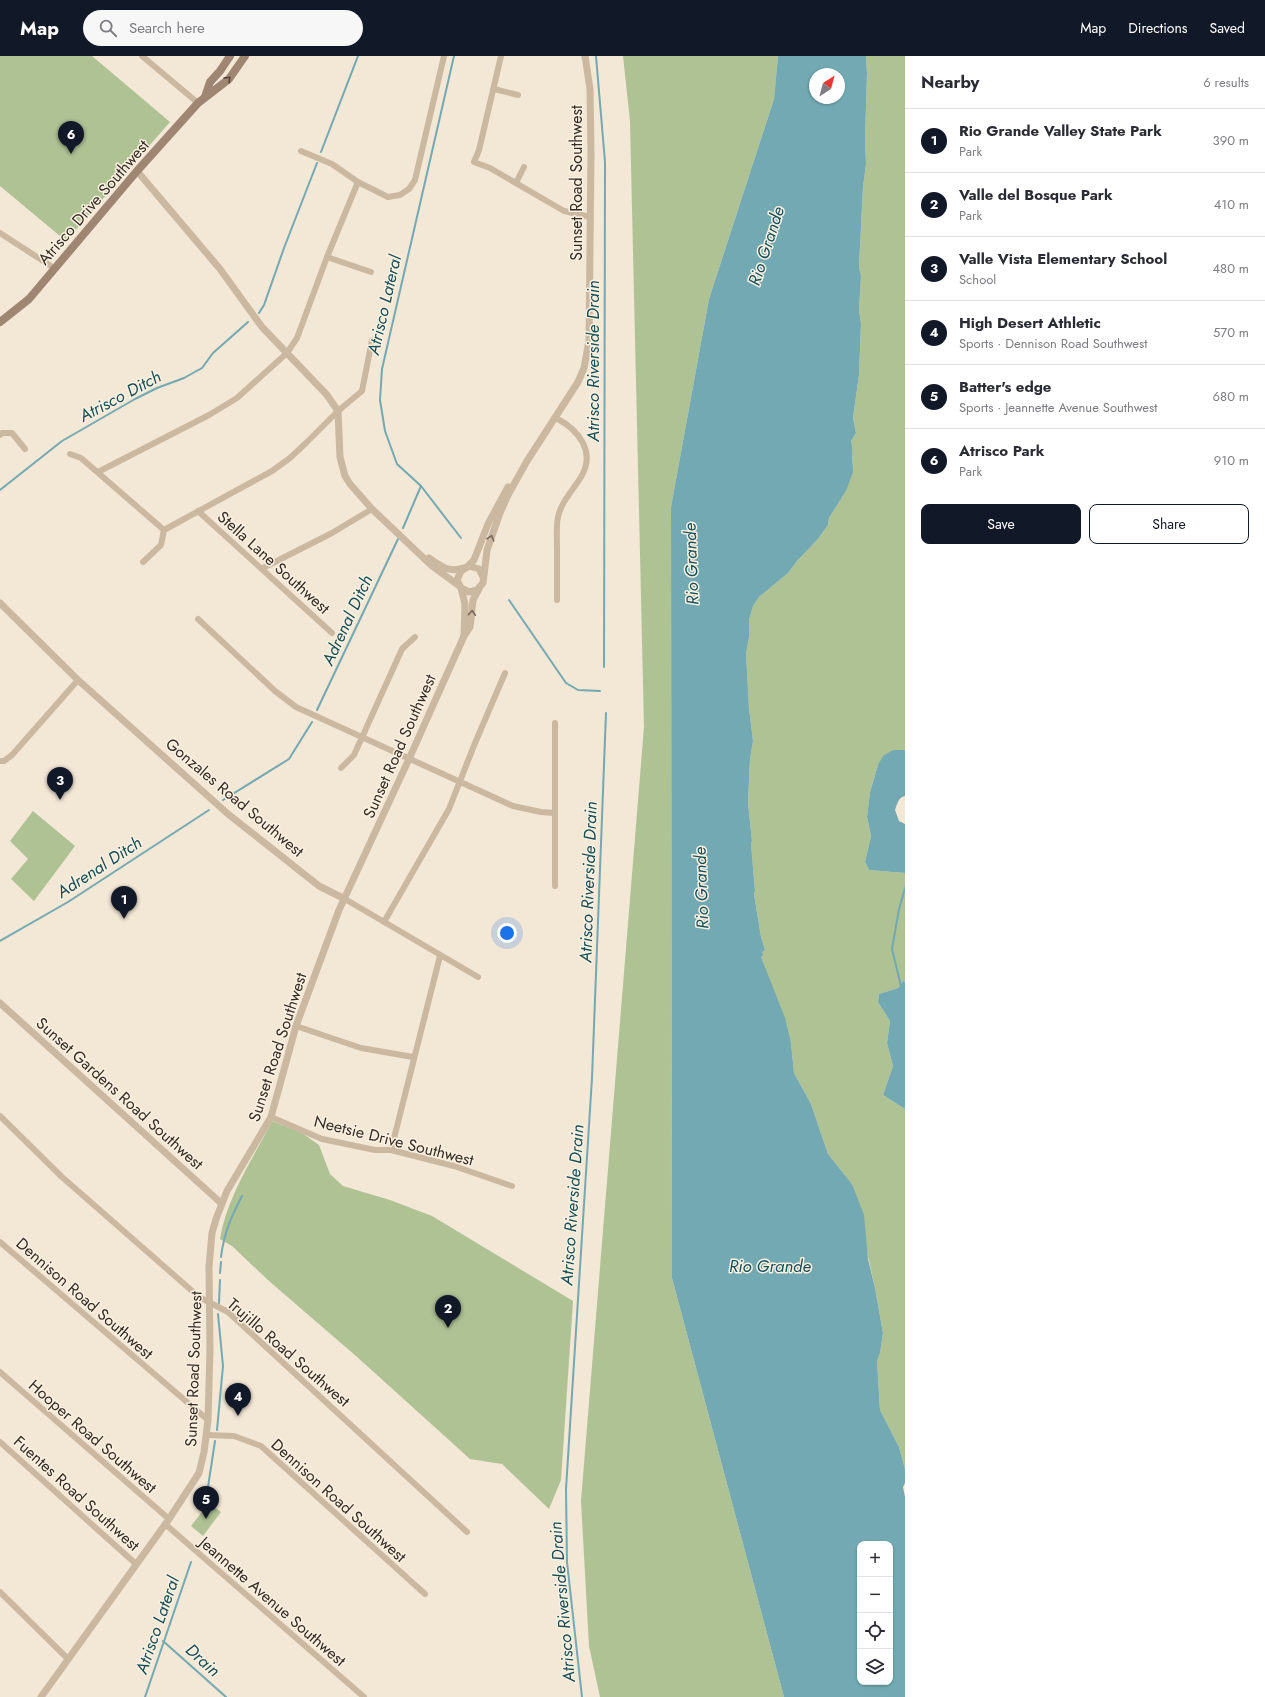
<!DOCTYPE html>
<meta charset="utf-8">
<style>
:root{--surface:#fff;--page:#f7f7f7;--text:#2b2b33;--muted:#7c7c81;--line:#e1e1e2;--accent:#111827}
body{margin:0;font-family:Jost,sans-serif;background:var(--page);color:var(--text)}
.controls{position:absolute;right:12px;bottom:12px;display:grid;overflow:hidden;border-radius:8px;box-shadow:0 1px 3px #0004}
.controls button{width:36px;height:36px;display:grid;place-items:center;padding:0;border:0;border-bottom:1px solid var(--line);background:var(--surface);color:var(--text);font:20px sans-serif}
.compass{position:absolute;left:809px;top:12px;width:36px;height:36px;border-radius:50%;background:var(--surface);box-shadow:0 1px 3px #0004;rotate:36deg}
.you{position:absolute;left:507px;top:877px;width:14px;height:14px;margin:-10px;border:3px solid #fff;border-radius:50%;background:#1a73e8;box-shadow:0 0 0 6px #1a73e833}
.badge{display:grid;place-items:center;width:26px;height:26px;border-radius:50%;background:var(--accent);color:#fff;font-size:13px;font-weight:700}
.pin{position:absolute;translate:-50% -33px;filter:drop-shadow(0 1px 2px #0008)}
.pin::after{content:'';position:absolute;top:21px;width:14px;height:12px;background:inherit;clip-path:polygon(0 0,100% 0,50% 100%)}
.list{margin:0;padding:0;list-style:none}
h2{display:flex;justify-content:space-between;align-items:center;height:52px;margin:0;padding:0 16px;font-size:17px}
h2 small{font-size:13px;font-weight:400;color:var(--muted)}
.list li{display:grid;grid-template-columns:26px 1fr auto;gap:12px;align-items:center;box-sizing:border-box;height:64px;padding:0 16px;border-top:1px solid var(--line)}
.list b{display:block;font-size:15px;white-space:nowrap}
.list p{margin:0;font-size:13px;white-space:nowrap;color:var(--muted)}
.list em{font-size:13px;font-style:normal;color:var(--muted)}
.actions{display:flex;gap:8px;padding:12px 16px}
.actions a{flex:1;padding:9px 0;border:1px solid var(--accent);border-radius:8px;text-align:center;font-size:14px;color:var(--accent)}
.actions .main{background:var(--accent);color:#fff}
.icon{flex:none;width:22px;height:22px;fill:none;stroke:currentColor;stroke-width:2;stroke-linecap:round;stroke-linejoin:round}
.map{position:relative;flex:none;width:905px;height:1641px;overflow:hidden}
header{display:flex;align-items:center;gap:24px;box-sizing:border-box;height:56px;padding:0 20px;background:var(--accent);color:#fff}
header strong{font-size:19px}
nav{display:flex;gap:22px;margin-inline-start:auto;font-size:14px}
.search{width:280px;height:36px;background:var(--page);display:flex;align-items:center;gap:10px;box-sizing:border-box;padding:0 14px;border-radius:22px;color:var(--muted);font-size:15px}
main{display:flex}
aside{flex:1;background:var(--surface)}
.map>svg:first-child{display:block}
.green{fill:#aec294}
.water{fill:#72a9b2;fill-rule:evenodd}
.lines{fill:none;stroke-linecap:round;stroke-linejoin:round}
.stream{stroke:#72a9b2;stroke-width:2}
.minor{stroke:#cbb8a0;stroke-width:6}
.tertiary{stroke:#cbb8a0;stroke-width:7}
.secondary{stroke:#9f8672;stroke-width:8}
.oneway{stroke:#54463b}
.oneway2{stroke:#786a5c}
.labels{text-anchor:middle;stroke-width:3;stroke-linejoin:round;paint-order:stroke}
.street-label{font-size:16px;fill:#342b24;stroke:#faf1e1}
.water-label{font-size:17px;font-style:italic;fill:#174e59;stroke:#faf1e1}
</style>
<header>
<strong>Map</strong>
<div class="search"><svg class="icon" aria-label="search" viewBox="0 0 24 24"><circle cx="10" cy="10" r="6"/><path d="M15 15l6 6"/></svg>Search here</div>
<nav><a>Map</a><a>Directions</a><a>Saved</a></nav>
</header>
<main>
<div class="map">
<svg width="905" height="1641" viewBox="0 0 905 1641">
<rect width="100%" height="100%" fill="#f3e7d5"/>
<!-- green -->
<g class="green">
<polygon points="0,0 92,0 170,66 66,185 0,130"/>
<polygon points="623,0 778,0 774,43 709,243 671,451 672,1222 784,1641 600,1641 589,1590 581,1445 644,671 630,65"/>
<polygon points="866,0 905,0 905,694 893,694 878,709 870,736 867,761 871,780 865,806 869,814 905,817 905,926 903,925 898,932 879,938 878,946 890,965 887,987 893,1010 883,1039 905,1053 905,1413 899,1391 880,1354 877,1305 880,1297 883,1277 875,1232 852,1128 828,1098 811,1048 794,1017 791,987 761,901 762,896 765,894 761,881 754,838 755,835 751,788 752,785 748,747 750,703 753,685 749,652 746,598 749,581 749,564 753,550 759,541 788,517 797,505 818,483 828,469 829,462 846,435 853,406 851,385 856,377 853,362 859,319 861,268 859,254 861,220 859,211 863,131 866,108 865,83 867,18"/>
<polygon points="33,755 75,790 34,845 11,823 28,803 10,785"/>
<path d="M272,1065L302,1077L319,1089L330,1118L343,1130L390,1144L432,1160L573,1245L561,1424L549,1453L502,1408L470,1403L356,1300L269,1225L232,1190L220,1183C227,1140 253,1103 272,1065Z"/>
<polygon points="209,1447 221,1456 203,1480 191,1470"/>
</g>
<!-- water -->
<g class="water">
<path d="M778,0H866L867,18L865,83L866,108L863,131L859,211L861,220L859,254L861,268L859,319L853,362L856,377L851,385L852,390L853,416L846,435L829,462L828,469L818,483L797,505L788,517L759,541L753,550L749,564V581L746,598L749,652L753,685L750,703L748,747L752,785L751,788L755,835L754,838L761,881L765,894L762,896L763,899L761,901L785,962L791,987L794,1017L811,1048L828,1098L852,1128L864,1159L868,1203L875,1232L883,1277L880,1297L877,1305L880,1354L899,1391L905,1413V1427L903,1431L905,1441V1641H784L672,1222L671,451L709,243L774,43ZM815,18H839V42H815ZM860,1488H890V1626H860Z"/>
<path d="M893,694H905V740C898,741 897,749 895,754L899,765L905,768V817L869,814L865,806L871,780L867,761L870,736L878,709L883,700Z"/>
<polygon points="903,925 905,926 905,1053 883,1039 893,1010 887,987 890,965 878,946 879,938 898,932"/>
</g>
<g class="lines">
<!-- stream -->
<g class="stream">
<polyline points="454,0 382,313 380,344 385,375 397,408 421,430 461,482"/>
<polyline points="596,0 605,106 604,611"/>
<polyline points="321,96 358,0"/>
<polyline points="259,257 264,249 284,192 317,107"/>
<polyline points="0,434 62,385 135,343 157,332 184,322 202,312 213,297 248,266"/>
<polyline points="403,472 421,430"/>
<polyline points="509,544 566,627 578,634 600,635"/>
<polyline points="317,654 398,483"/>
<polyline points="223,744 289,703 312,666"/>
<polyline points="0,885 68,846 209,754"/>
<polyline points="901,930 892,893 899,853 905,832"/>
<path d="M221,1201C224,1177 231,1161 242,1140"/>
<polyline points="220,1217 221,1206"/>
<polyline points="219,1247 220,1224"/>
<polyline points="217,1374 223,1310 218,1258"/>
<polyline points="208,1431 215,1385"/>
<polyline points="163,1585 226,1641"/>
<polyline points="145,1641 191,1506"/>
<polyline points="582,1641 567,1506 566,1433 592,1022 606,657"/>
</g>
<!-- minor -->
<g class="minor">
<polyline points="142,0 198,47"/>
<polyline points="501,0 479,94 474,106 490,112 564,155 590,161"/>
<polyline points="494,33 518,39"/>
<polyline points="301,95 332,108 358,126 388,141 400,139 409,133 415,124 444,0"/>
<polyline points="516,127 524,111"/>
<polyline points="0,177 54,212"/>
<polyline points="327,201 371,216"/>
<path d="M556,362C579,374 596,396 581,421C573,434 561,446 558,461C556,471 557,482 557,492C557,509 557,527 557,544"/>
<polyline points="0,379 2,377 12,377 25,393"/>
<polyline points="70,398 81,402 164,474"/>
<polyline points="98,416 209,359 237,342 287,297 297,282 327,201 358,126"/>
<polyline points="198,455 332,577"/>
<polyline points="143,506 161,489 164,474 272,415 290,402 307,386 338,355 362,335 372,284"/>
<polyline points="263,512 332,477 372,453"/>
<polyline points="198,563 275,635 296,651 513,750 541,756 555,757"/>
<polyline points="555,667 555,830"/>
<polyline points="0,705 4,705 12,699 78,624"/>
<polyline points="341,712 354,699 402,593 415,581"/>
<polyline points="345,843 478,921"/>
<polyline points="384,866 449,753 475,687 505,617"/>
<polyline points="296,970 361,992 413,1001"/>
<polyline points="0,1060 62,1121 199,1241 228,1256 467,1476"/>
<polyline points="271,1061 322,1083 375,1094 391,1094 454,1110 512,1130"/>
<polyline points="391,1094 440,900"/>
<polyline points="0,1186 208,1364"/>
<polyline points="0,1316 169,1463"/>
<polyline points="206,1379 234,1380 261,1390 425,1538"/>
<polyline points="0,1386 136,1508"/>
<polyline points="165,1468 364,1641"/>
<polyline points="0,1536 68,1603"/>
</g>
<!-- tertiary -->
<g class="tertiary">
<polyline points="137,115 220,213 262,271 327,339 338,355 340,401 345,420 350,428 372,453 432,510 458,529"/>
<path d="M429,502C441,510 449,517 463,512"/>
<polyline points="467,511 474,504 488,468 508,431"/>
<polyline points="483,521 479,513 469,510 461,515 457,524 461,532 469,536 477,534 483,527 487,494 500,457 508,439 527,405 578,326 584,312 589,285 591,97 590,33 585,0"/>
<polyline points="461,532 465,548 464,580"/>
<polyline points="0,547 78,624 228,758 319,830 345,843"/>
<polyline points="0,947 221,1147"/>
<polyline points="41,1641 169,1463 199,1417 204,1396 208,1364 210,1293 209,1211 212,1177 216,1163 227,1135 271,1061 296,970 339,854 409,703 464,580 470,571 473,544 479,533"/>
</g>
<!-- secondary -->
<g class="secondary">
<polyline points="205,41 210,26 220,15 230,0"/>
<polyline points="0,266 29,243 137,115 198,47 229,23 245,0"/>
</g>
</g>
<!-- one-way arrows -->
<defs><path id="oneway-chevron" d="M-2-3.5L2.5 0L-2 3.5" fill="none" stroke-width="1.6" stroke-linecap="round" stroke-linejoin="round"/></defs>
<use class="oneway" href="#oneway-chevron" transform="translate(228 23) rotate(-46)"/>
<g class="oneway2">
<use href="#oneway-chevron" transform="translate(491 482) rotate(-71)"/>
<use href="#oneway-chevron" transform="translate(472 557) rotate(-86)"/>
</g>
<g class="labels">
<!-- street labels -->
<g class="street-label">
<text transform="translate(576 127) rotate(-90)" y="6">Sunset Road Southwest</text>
<text transform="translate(93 146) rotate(-49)" y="6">Atrisco Drive Southwest</text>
<text transform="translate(274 506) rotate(42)" y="6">Stella Lane Southwest</text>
<text transform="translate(399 690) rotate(-66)" y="6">Sunset Road Southwest</text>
<text transform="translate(235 741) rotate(40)" y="6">Gonzales Road Southwest</text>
<text transform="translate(277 991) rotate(-72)" y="6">Sunset Road Southwest</text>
<text transform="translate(120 1037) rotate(42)" y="6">Sunset Gardens Road Southwest</text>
<text transform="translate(394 1084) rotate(14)" y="6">Neetsie Drive Southwest</text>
<text transform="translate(85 1242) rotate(41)" y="6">Dennison Road Southwest</text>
<text transform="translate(289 1296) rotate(41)" y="6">Trujillo Road Southwest</text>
<text transform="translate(193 1313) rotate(-88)" y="6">Sunset Road Southwest</text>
<text transform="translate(93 1380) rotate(41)" y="6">Hooper Road Southwest</text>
<text transform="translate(77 1437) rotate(42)" y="6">Fuentes Road Southwest</text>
<text transform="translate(339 1444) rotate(42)" y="6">Dennison Road Southwest</text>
<text transform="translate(273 1545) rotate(41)" y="6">Jeannette Avenue Southwest</text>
</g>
<!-- water labels -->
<g class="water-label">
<text transform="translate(766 190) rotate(-72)" y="6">Rio Grande</text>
<text transform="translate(384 249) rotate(-77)" y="6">Atrisco Lateral</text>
<text transform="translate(593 305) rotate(-90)" y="6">Atrisco Riverside Drain</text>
<text transform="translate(120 340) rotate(-28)" y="6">Atrisco Ditch</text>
<text transform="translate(691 508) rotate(-92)" y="6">Rio Grande</text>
<text transform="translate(347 564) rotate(-65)" y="6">Adrenal Ditch</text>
<text transform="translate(99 811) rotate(-33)" y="6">Adrenal Ditch</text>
<text transform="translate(588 826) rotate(-88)" y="6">Atrisco Riverside Drain</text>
<text transform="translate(701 832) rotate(-92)" y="6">Rio Grande</text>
<text transform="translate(572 1149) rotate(-86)" y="6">Atrisco Riverside Drain</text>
<text x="770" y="1216">Rio Grande</text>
<text transform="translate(562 1546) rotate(-95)" y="6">Atrisco Riverside Drain</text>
<text transform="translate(157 1569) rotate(-71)" y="6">Atrisco Lateral</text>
<text transform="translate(203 1604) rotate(42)" y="6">Drain</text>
</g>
</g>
</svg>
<div class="controls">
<button>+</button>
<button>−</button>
<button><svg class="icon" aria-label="locate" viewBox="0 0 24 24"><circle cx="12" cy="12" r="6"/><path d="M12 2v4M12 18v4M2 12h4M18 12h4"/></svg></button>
<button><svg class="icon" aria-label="layers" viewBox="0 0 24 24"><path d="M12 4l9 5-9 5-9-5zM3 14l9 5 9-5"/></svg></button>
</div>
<svg class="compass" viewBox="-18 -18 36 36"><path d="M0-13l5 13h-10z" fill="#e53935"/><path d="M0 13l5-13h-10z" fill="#7c7c81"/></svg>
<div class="you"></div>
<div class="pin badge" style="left:124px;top:863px">1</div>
<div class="pin badge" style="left:448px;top:1272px">2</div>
<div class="pin badge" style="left:60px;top:744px">3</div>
<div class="pin badge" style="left:238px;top:1360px">4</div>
<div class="pin badge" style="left:206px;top:1463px">5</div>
<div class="pin badge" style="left:71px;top:98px">6</div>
</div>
<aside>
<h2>Nearby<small>6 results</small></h2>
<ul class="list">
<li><span class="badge">1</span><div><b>Rio Grande Valley State Park</b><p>Park</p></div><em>390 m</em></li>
<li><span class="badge">2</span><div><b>Valle del Bosque Park</b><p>Park</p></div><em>410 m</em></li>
<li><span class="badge">3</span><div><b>Valle Vista Elementary School</b><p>School</p></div><em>480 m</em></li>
<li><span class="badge">4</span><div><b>High Desert Athletic</b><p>Sports · Dennison Road Southwest</p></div><em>570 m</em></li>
<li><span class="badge">5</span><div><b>Batter's edge</b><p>Sports · Jeannette Avenue Southwest</p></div><em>680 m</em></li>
<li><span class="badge">6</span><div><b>Atrisco Park</b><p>Park</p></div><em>910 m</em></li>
</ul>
<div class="actions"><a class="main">Save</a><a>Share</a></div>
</aside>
</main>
